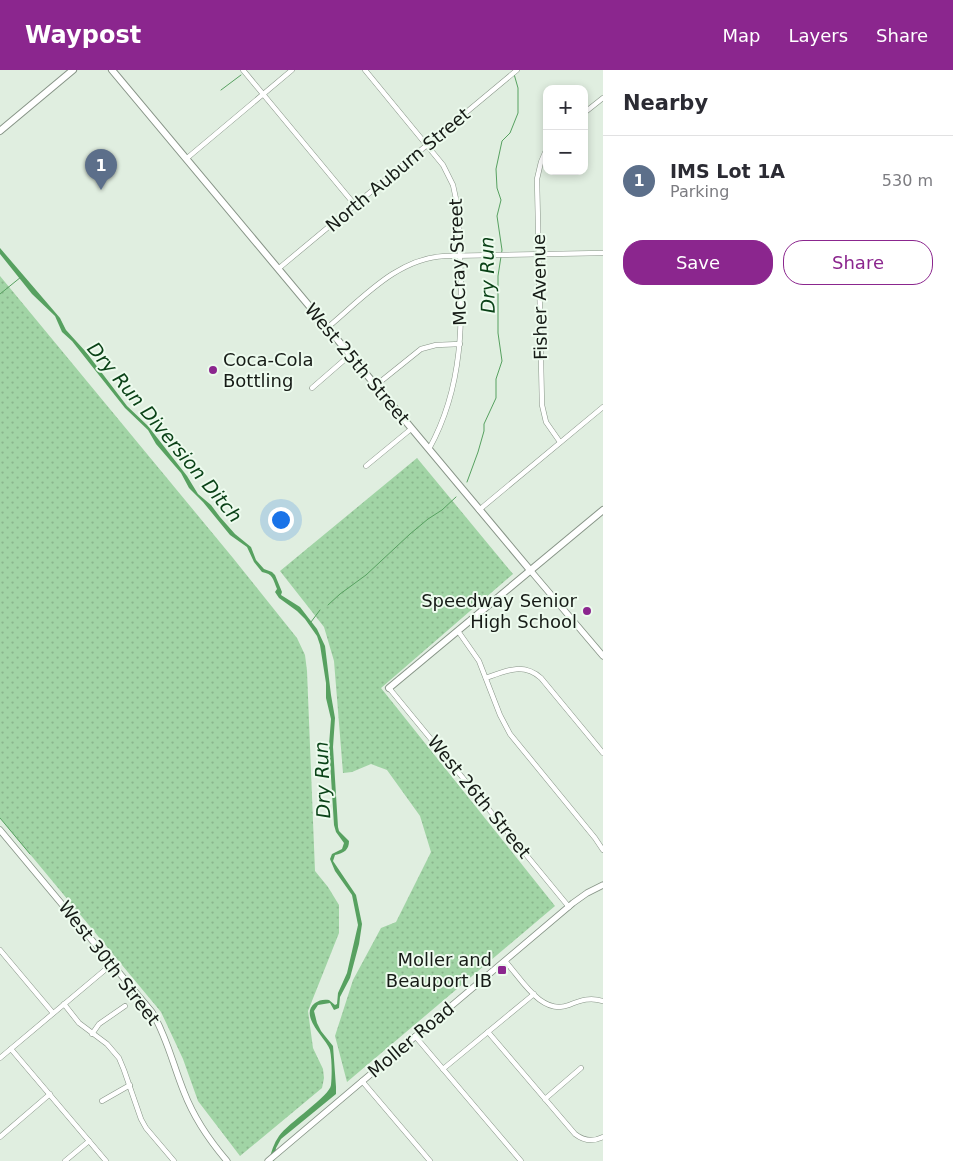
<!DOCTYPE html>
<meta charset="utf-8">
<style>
:root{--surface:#fff;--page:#f2f2f3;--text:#2b2b33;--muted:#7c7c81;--line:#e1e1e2;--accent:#8b268e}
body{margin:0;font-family:"DejaVu Sans",sans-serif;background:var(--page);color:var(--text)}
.controls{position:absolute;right:15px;top:15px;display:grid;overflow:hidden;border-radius:10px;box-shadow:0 2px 8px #0003}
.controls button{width:45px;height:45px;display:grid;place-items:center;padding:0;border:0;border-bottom:1px solid var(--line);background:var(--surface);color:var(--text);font:25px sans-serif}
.you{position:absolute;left:280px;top:449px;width:18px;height:18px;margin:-12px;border:4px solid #fff;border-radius:50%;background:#1a73e8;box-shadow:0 0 0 8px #1a73e833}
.badge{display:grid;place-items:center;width:32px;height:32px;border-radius:50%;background:var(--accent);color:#fff;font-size:16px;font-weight:700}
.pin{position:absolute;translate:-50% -41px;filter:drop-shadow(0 1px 2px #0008)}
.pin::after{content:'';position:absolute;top:26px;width:18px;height:15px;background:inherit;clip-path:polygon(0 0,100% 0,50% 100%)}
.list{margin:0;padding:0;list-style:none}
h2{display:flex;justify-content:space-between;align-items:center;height:65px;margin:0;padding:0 20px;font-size:21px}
h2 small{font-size:16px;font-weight:400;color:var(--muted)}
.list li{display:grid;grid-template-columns:32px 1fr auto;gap:15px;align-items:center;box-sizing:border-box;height:90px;padding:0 20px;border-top:1px solid var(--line)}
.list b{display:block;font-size:19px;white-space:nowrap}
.list p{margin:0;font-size:16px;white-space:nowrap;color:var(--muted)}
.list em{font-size:16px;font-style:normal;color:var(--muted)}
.actions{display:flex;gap:10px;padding:15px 20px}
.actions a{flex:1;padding:11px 0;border:1px solid var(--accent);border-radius:20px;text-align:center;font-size:18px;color:var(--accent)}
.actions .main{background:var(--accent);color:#fff}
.map{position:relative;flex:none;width:603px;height:1091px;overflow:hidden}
header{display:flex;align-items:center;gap:30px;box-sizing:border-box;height:70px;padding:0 25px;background:var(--accent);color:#fff}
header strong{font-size:24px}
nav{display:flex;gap:28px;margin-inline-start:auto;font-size:18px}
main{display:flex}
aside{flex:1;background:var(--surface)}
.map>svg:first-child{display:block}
.grass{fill:url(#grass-dots)}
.water{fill:#57a160}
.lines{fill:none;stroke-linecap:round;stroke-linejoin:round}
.stream{stroke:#57a160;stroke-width:1}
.minor-casing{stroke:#879487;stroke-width:5.5}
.tertiary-casing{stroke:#879487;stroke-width:7}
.secondary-casing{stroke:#879487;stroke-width:8}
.minor{stroke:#fff;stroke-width:4.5}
.tertiary{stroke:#fff;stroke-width:5.5}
.secondary{stroke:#fff;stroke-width:6}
.poi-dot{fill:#8b268e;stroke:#edfbee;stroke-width:2}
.labels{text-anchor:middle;stroke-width:4;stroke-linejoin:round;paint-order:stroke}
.street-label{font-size:18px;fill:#161b16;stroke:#edfbee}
.poi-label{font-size:18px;fill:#161b16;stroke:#edfbee;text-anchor:end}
.water-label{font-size:19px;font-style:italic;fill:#0a4217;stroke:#edfbee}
</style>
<header>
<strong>Waypost</strong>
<nav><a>Map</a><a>Layers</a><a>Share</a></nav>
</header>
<main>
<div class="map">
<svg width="603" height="1091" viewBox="0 0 603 1091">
<defs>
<pattern id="grass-dots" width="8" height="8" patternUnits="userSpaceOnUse" patternTransform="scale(1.25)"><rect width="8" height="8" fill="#a1d4a5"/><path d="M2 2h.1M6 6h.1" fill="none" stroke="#8ab58d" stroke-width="1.8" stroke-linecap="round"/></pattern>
</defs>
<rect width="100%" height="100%" fill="#e0eee0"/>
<!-- grass -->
<g class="grass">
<polygon points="0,206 233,488 297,568 305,585 307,601 315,801 328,817 339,835 339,863 308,941 313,978 323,999 324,1008 322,1018 240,1086 198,1031 183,989 161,942 0,748"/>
<polygon points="417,388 513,504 381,618 555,836 347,1012 335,966 353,910 381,858 396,852 431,782 420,746 387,700 371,694 352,702 343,703 334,591 324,557 280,501"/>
</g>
<!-- water -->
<path class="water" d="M0,178L60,248L66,260L86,282L127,336L148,356L187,406L198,424L211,435L220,447L235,464L251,477L256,490L264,499L272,502L275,505L282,522L281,525L300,537L317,559L325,576L331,625L335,648L333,677L338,757L339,761L349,771C349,780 344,783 335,785L333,791L356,825L362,854L359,874L350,908L340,927L339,938L334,940L330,933L318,935L314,941L317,953L321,961L333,976L336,1017V1024L281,1069L276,1078L274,1091H269C271,1082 274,1073 279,1066C288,1053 330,1026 331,1015C332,1005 332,990 330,980C327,969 298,946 315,933C319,930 324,929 329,930L335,935L337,934L338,923L347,903L358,855L352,825L335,801L330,789L332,784L342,779L344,773L336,762L334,755L329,675L331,649L326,628V613L320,575L317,566L305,549L297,541L279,528L275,522L277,519C273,509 273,504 262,502L254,492L247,477L230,465L203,432L189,418L181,403L156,374L148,360L125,338L72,271L62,262L55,246L32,224L0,184Z"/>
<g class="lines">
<!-- stream -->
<g class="stream">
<polyline points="221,20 241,5"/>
<polyline points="0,224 21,207"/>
<polyline points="467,412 478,382 484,361 484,354 496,328 496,309 502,291 498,263 498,206 502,180 497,146 501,130 497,118 496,99 502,71 510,63 518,43 518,18 514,4"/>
<polyline points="328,535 340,524 366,505 410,464 428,449 442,440 456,427"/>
<polyline points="311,552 320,540"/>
<polyline points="0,748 30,784"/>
</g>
<!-- minor casing -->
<g class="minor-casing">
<g id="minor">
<polyline points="243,0 355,135"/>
<path d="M365,0L443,95L453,115L459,143C460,226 471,303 429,379"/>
<polyline points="584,43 603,28"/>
<polyline points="547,78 541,92 537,109 542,335 546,352 560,372"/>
<polyline points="186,89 292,0"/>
<polyline points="278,199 517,0"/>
<path d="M327,258C362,229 397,188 445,186L603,183"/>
<polyline points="375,316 421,279 436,275 460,274"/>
<polyline points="312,318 350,285"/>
<polyline points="366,396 411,359"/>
<polyline points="479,440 603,337"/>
<polyline points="458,561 479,591 500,645 510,664 595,768 603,780"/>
<path d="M486,608C505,601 523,592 541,608L603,683"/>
<polyline points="389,618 569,837"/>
<polyline points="0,880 53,943"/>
<path d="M505,891C521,908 541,946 569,935C581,930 590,927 603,931"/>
<polyline points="64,934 79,953 107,974 119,988 124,1000 141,1049 146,1058 174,1091"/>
<path d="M488,962L575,1064C584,1071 593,1072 603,1067"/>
<polyline points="92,964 99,954 125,936"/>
<polyline points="415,966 521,1091"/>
<polyline points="11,979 106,1091"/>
<polyline points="0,988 112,894"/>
<polyline points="443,999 534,924"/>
<polyline points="362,1011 430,1091"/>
<polyline points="545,1029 581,998"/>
<polyline points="102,1031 130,1015"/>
<polyline points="0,1067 50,1024"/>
<polyline points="65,1091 89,1071"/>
</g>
</g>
<!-- tertiary casing -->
<g class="tertiary-casing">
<g id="tertiary">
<polyline points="530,500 603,586"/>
<path d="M0,760L152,942C167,967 173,995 184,1022C194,1048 209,1070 227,1091"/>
<polyline points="268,1091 573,833 587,823 603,815"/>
</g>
</g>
<!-- secondary casing -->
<g class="secondary-casing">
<g id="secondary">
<polyline points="112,0 530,500"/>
<polyline points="0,61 73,0"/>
<polyline points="389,618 603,440"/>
</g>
</g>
<!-- minor -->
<use href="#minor" class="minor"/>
<!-- tertiary -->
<use href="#tertiary" class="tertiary"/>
<!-- secondary -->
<use href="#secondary" class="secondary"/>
</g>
<!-- markers -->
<g class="poi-dot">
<circle cx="213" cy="300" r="5"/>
<circle cx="587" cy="541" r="5"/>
<rect x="497" y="895" width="10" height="10" rx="2.5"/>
</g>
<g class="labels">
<!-- street labels -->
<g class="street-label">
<text transform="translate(398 100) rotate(-40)" y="6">North Auburn Street</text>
<text transform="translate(458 192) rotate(-92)" y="6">McCray Street</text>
<text transform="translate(540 227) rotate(-91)" y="6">Fisher Avenue</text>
<text transform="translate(357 294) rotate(50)" y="6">West 25th Street</text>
<text transform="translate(479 727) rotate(51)" y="6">West 26th Street</text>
<text transform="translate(109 893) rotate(52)" y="6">West 30th Street</text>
<text transform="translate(411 970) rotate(-40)" y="6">Moller Road</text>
</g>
<!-- poi labels -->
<g class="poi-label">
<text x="223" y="296" text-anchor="start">Coca-Cola<tspan x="223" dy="21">Bottling</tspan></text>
<text x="577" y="537">Speedway Senior<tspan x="577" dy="21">High School</tspan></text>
<text x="492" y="896">Moller and<tspan x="492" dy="21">Beauport IB</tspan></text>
</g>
<!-- water labels -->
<g class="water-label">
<text transform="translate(487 205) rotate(-91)" y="7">Dry Run</text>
<text transform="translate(165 362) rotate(50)" y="7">Dry Run Diversion Ditch</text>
<text transform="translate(322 710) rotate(-92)" y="7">Dry Run</text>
</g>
</g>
</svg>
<div class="controls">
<button>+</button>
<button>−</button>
</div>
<div class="you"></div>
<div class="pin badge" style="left:101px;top:120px;background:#5c6f8a">1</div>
</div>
<aside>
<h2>Nearby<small></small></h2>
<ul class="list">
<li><span class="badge" style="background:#5c6f8a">1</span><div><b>IMS Lot 1A</b><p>Parking</p></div><em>530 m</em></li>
</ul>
<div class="actions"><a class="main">Save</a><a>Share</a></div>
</aside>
</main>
